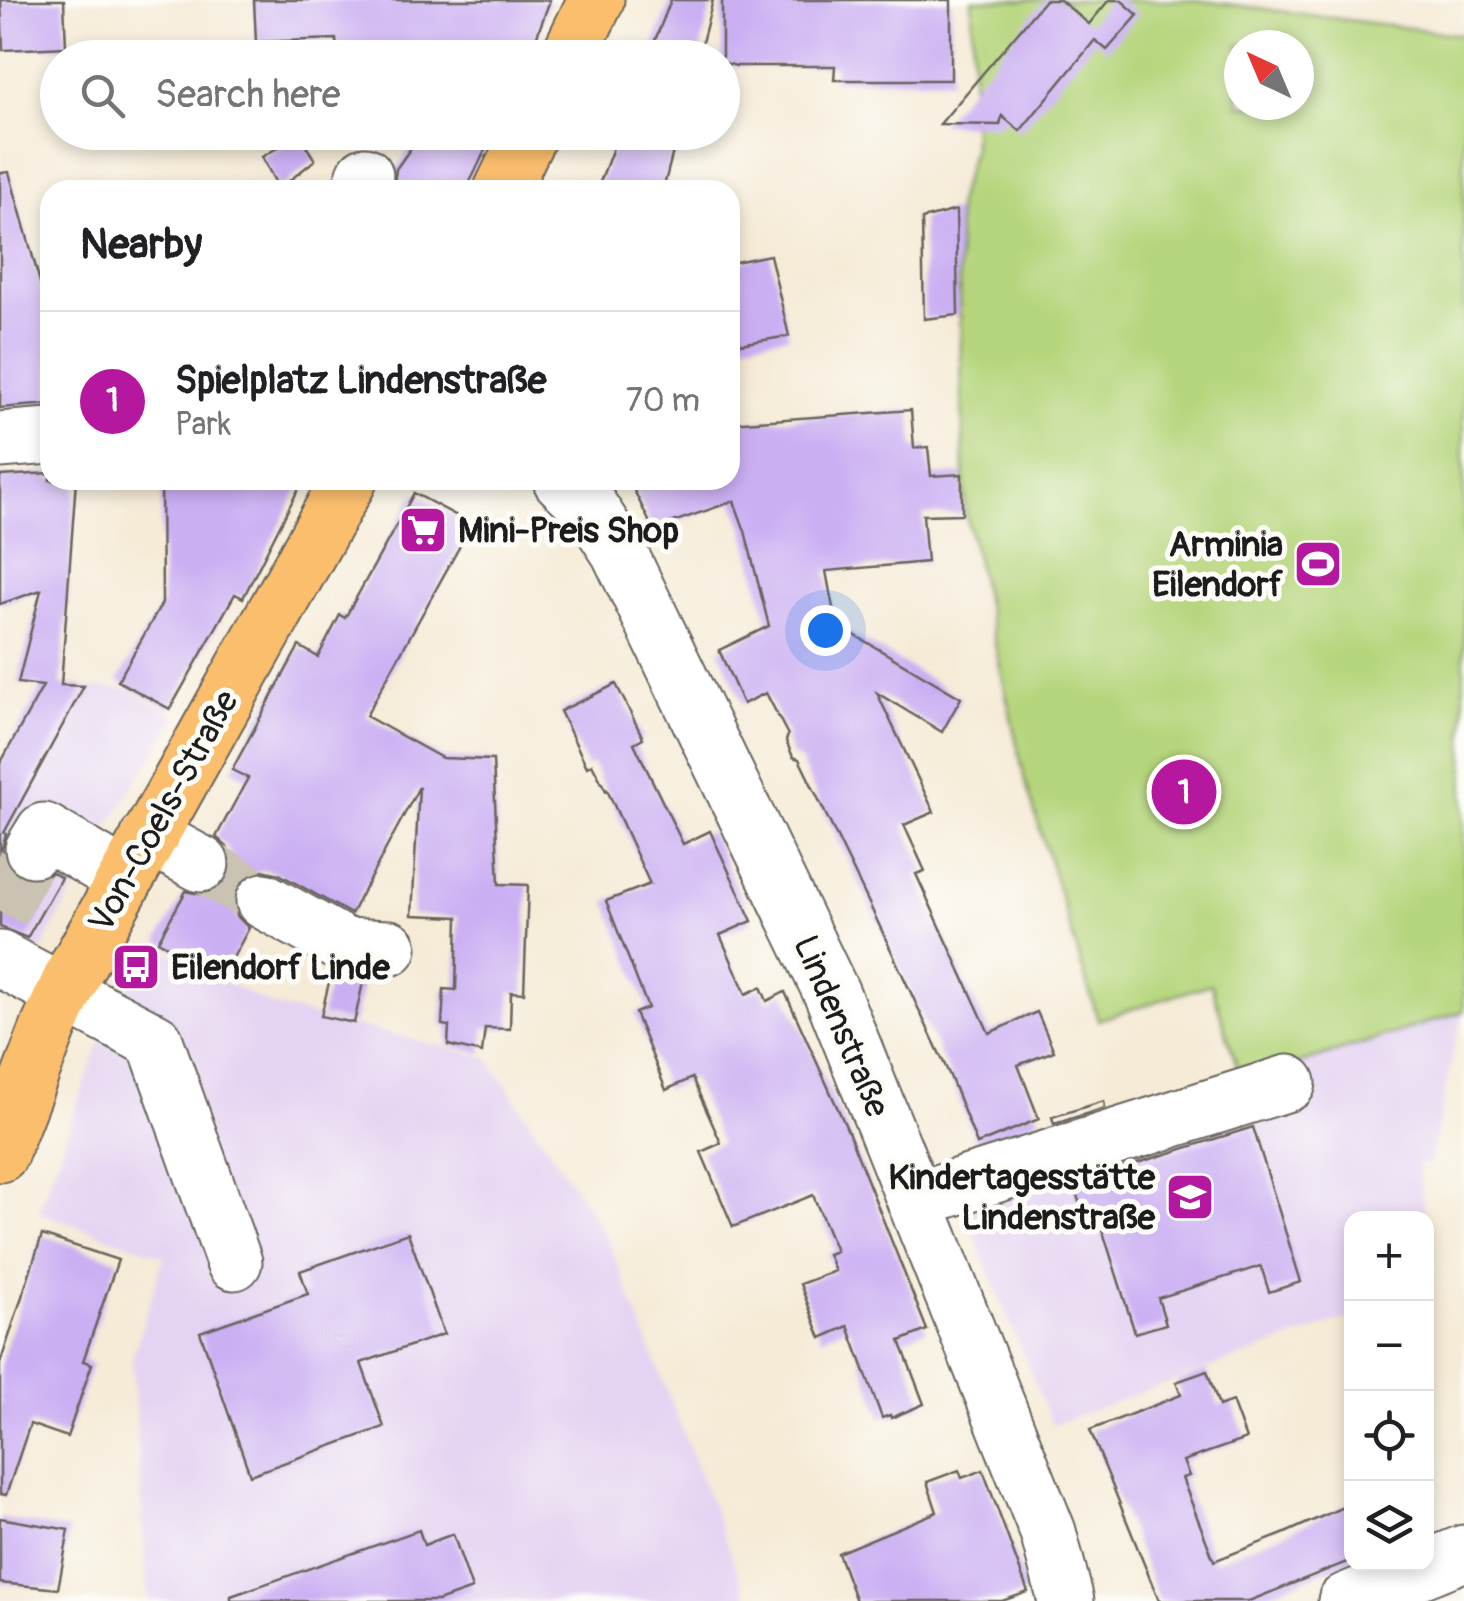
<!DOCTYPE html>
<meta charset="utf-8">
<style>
:root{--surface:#fff;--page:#f6f6f6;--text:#202124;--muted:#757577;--line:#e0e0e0;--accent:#b5179e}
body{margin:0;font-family:Pangolin,sans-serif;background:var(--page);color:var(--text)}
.controls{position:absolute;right:30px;bottom:30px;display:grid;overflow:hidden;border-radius:20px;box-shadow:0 5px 15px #0003}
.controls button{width:90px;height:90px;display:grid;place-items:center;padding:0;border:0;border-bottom:2px solid var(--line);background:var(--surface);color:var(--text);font:50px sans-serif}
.compass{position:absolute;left:1224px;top:30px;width:90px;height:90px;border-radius:50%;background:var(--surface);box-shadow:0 5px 15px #0003;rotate:316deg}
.you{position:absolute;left:825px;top:630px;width:35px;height:35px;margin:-25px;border:8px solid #fff;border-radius:50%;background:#1a73e8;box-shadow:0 0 0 15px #1a73e833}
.badge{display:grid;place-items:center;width:65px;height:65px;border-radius:50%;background:var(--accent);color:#fff;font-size:32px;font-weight:700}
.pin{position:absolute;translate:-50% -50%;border:5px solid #fff;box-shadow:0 2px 10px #0006}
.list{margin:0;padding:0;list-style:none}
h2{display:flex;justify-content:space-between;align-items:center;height:130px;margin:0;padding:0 40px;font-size:42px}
h2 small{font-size:32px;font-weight:400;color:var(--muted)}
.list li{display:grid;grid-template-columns:65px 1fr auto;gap:30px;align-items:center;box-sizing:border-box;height:180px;padding:0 40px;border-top:2px solid var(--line)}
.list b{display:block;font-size:38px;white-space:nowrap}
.list p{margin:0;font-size:32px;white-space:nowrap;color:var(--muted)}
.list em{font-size:32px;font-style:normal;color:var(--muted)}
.icon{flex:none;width:55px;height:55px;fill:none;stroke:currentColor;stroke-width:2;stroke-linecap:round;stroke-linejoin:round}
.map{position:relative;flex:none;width:1464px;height:1601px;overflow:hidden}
.search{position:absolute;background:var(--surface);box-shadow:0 5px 15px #0003;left:40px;top:40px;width:700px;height:110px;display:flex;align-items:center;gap:25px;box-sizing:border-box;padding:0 35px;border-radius:55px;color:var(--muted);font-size:38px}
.panel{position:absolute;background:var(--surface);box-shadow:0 5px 15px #0003;left:40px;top:180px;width:700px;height:310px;border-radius:30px}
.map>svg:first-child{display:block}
.built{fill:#e4d3f2}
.green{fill:#b5d57c;stroke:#68784c;stroke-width:2.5;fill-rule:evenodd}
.building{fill:#caaff3}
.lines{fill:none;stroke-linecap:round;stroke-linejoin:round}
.minor-tunnel{stroke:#cac2b2;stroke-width:55;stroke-dasharray:55 28;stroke-linecap:butt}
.minor-casing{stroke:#68645d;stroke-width:59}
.major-casing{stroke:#68645d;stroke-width:59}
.minor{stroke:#fff;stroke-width:55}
.major{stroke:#fabe6d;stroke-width:55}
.labels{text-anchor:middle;stroke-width:10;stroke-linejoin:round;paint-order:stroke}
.poi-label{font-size:35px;font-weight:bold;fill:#1c1c1c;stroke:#fdfcf7;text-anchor:start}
.street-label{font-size:35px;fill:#1c1c1c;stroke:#fdfcf7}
</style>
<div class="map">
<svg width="1464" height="1601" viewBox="0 0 1464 1601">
<rect width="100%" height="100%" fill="#fdfcf7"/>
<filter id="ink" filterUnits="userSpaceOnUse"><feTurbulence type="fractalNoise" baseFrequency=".01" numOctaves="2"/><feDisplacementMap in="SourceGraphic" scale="20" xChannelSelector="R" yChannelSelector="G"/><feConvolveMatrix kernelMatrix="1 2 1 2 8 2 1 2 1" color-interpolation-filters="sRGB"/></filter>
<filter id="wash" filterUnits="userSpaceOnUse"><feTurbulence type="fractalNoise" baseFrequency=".0048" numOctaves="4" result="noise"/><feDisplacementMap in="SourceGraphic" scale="40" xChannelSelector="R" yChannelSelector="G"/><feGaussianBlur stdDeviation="2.25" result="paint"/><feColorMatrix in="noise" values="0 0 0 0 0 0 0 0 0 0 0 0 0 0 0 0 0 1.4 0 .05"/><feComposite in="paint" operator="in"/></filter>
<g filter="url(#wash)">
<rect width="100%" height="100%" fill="#f5ebd7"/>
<!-- built -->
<g class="built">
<polygon points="41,686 129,689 177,717 103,835 16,996 0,989 0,762"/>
<polygon points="152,944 272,1006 487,1057 606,1235 749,1601 148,1601 132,1359 164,1256 38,1212 98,1047"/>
<polygon points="1464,1011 1453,1051 1430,1165 1418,1163 1425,1218 1352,1218 1351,1317 1052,1425 949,1175"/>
</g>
<!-- green -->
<path class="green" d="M972,0H1196L1464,35V1011L1242,1082L1211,984L1098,1020L1025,780L965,509L957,203L973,149ZM1239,45H1299V105H1239Z"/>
<g id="blocks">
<!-- building -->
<g class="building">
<polygon points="1,0 64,0 66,47 3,50"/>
<polygon points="254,0 550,0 529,58 338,58 336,39 256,42"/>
<polygon points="671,0 713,0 698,58 648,58"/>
<polygon points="722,0 951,0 951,80 834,80 835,66 736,66 722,62"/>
<polygon points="1045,0 1060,0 1089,24 1109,0 1121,0 1138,15 1107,50 1095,40 1020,131 1002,116 1000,125 940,124"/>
<polygon points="422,132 494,132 466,190 393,190 396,169"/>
<polygon points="619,132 678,132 663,190 597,190"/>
<polygon points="299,135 315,160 279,189 262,157"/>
<polygon points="9,172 45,300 48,346 50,345 50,404 0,408 0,173"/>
<polygon points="956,210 958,315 924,319 922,219"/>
<polygon points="770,255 789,336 740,344 730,291 730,263"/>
<polygon points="911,410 914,448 928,447 931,476 962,474 962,514 923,515 927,562 826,571 836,624 961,698 942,732 877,693 934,812 904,825 925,871 916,874 989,1033 1037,1012 1054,1051 1018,1065 1039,1119 977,1144 950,1076 866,897 799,759 793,757 786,741 788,735 766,693 743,704 719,650 769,626 745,531 734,501 653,529 629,480 730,480 730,423"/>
<polygon points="50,473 50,480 76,480 61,685 84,686 4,833 6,834 2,849 5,863 16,875 33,880 47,877 52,872 61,878 27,938 0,927 0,764 43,686 18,683 41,590 0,604 0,476"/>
<polygon points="161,480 303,480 243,598 235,594 170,709 118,681 162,603"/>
<polygon points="414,493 472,524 366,716 442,758 493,760 499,884 528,885 524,993 511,992 510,1029 485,1028 482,1053 448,1045 449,1026 442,1025 444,989 456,990 458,917 412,915 419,787 351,914 279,874 263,870 247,875 236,887 233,902 237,916 249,928 223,976 158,941 186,891 203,895 217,891 228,880 232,862 227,847 216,837 248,778 232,770 299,646 318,657 340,615 345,618"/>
<polygon points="616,684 643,738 634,743 683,844 710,831 752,921 720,935 746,994 761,987 767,1001 785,992 847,1129 927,1330 900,1341 924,1404 891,1418 890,1415 882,1418 848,1326 821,1338 800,1284 835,1271 828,1254 836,1251 813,1195 733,1227 701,1152 721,1143 692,1078 666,1090 635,1013 648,1008 606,901 650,884 607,790 606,791 592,764 587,767 560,711"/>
<polygon points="331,974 344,977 364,978 354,1023 321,1016"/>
<polygon points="1104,1101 1105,1108 1054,1124 1052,1117"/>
<polygon points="1253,1127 1301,1282 1269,1292 1261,1266 1158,1298 1166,1324 1135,1333 1099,1219 1086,1223 1073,1183"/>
<polygon points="408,1233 444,1334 361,1363 384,1427 250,1475 200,1332 308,1294 300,1271"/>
<polygon points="42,1235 118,1260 83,1361 92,1364 67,1437 30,1424 6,1495 0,1494 0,1364"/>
<polygon points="1207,1371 1219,1406 1232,1401 1246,1439 1183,1461 1189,1476 1182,1478 1214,1561 1283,1534 1352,1503 1352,1560 1249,1601 1159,1601 1090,1430 1181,1395 1176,1382"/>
<polygon points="959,1470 962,1478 983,1470 1028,1592 1002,1601 856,1601 838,1553 937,1512 927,1482"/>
<polygon points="0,1518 69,1530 58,1589 0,1583"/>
<polygon points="419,1530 424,1545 453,1534 472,1589 438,1601 231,1601 231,1596"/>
</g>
</g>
</g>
<g filter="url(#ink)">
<use href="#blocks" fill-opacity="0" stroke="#68645d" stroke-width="2.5"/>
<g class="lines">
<!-- minor-tunnel -->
<g class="minor-tunnel">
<polyline points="201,864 264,901"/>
<polyline points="0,912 33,849"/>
</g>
<!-- minor casing -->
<g class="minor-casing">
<g id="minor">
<polyline points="360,190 365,175"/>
<polyline points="0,440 50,436"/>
<polyline points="561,480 591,509 619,552 832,994 1048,1532 1066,1601"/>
<polyline points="149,836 201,864"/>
<polyline points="33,849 44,831 125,879"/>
<polyline points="264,901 345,946 389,948"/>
<polyline points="0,959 155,1041 234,1262"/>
<polyline points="915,1200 1288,1083"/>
<polyline points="1346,1601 1464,1553"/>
</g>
</g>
<!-- major casing -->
<g class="major-casing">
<g id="major">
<polyline points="568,58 596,0"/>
<polyline points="502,190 530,132"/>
<polyline points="0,1154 49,1027 75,970 349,480"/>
</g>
</g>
<!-- minor -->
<use href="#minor" class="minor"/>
<!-- major -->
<use href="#major" class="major"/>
</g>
</g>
<!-- icons -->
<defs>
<g id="supermarket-square" transform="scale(2.5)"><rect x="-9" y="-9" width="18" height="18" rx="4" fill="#b5179e" stroke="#fdfcf7"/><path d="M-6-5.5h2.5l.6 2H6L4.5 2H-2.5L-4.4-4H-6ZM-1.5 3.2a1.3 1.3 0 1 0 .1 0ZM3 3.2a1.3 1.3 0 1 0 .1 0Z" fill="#fff"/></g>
<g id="stadium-square" transform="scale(2.5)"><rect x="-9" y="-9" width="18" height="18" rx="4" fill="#b5179e" stroke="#fdfcf7"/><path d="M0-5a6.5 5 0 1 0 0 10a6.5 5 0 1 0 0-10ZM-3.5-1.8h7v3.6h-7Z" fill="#fff"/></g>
<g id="bus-square" transform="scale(2.5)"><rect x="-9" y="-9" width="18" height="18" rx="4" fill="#b5179e" stroke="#fdfcf7"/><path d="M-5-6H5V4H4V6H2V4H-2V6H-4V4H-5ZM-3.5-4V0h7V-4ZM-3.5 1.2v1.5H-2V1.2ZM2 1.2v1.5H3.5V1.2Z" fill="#fff"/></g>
<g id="school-square" transform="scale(2.5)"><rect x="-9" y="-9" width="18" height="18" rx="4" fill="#b5179e" stroke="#fdfcf7"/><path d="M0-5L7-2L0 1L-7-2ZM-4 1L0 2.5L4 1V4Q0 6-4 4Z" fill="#fff"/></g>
</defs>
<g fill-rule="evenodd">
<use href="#supermarket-square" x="423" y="530"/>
<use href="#stadium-square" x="1318" y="564"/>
<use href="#bus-square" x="136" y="967"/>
<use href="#school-square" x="1190" y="1197"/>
</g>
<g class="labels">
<!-- poi labels -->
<g class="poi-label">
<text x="458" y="542">Mini-Preis Shop</text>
<text x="1283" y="556" text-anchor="end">Arminia<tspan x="1283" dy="40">Eilendorf</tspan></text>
<text x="171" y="979">Eilendorf Linde</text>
<text x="1155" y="1189" text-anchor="end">Kindertagesstätte<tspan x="1155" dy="40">Lindenstraße</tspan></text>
</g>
<!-- street labels -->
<g class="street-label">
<text transform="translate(163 811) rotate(-61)" y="12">Von-Coels-Straße</text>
<text transform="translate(842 1026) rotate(67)" y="12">Lindenstraße</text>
</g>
</g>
</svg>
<div class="controls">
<button>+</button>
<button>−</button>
<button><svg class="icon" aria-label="locate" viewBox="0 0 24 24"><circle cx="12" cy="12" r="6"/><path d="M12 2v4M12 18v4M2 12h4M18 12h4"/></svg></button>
<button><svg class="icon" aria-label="layers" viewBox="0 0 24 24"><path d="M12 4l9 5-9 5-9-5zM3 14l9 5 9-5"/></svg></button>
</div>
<svg class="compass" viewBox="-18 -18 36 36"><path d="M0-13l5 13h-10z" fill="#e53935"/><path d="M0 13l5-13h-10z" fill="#757577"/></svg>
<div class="you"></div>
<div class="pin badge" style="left:1184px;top:792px">1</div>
<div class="search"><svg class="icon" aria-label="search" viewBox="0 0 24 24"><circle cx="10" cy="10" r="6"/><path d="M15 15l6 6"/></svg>Search here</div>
<section class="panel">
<h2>Nearby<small></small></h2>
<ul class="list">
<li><span class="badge">1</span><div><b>Spielplatz Lindenstraße</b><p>Park</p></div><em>70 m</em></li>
</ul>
</section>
</div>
